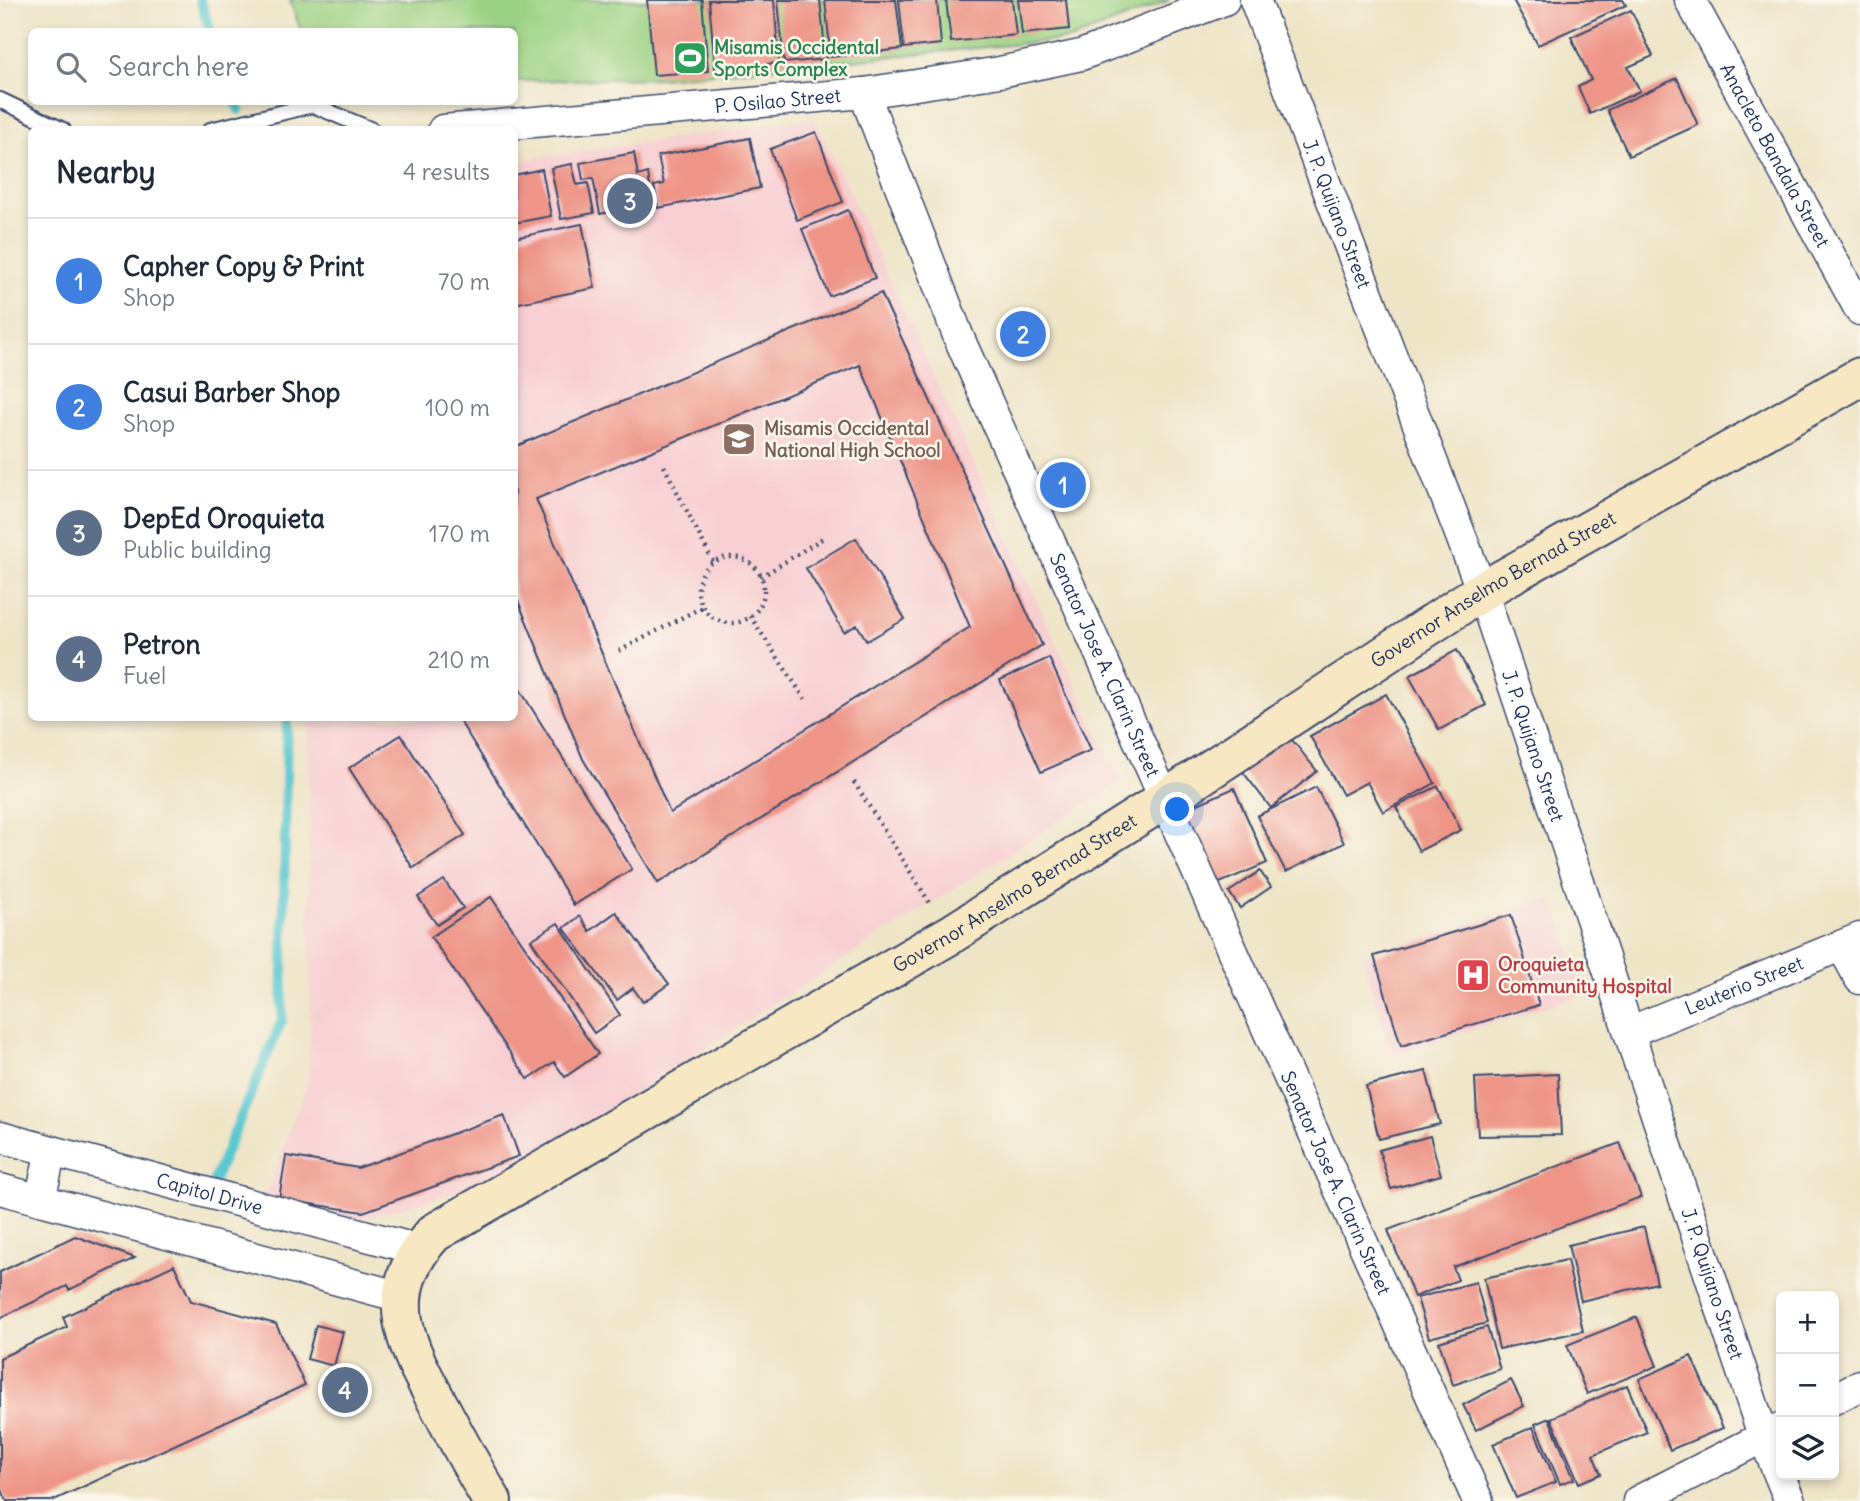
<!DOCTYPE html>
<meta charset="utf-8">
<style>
:root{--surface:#fff;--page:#f2f2f3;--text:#1f2937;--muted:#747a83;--line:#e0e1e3;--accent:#7c3aed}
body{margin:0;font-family:Delius,sans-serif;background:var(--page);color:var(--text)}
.controls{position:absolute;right:21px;bottom:21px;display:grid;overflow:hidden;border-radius:10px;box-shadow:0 4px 10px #0003}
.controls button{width:63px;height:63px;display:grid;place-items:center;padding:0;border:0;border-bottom:2px solid var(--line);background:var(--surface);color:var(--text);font:35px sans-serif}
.you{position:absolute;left:1178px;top:810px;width:24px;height:24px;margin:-18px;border:5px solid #fff;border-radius:50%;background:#1a73e8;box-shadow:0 0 0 10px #1a73e833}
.badge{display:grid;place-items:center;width:46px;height:46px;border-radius:50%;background:var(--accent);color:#fff;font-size:23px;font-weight:700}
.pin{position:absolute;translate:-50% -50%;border:4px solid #fff;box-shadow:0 2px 7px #0006}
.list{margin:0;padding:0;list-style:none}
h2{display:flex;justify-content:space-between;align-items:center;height:91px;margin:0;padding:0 28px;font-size:30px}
h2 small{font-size:23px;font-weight:400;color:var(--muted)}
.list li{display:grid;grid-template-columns:46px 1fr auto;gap:21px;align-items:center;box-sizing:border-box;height:126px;padding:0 28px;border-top:2px solid var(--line)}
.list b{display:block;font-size:26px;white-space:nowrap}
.list p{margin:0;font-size:23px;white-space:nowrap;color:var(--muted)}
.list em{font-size:23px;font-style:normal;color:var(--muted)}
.icon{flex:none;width:38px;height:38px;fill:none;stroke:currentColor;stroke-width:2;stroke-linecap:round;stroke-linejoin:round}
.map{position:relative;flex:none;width:1860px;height:1501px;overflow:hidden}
.search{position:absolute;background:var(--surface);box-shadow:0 4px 10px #0003;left:28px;top:28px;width:490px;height:77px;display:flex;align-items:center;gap:18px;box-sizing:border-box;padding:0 24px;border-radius:10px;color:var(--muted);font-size:26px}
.panel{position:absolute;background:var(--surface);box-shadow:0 4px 10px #0003;left:28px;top:126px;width:490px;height:595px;border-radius:10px}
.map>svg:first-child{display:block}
.built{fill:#f7cfd2}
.park{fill:#9cd283;stroke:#5c8070;stroke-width:2}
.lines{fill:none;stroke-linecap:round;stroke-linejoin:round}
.stream{stroke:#5ac7cf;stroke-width:10}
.building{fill:#ee9588;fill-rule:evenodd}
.service-casing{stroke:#3b4a6e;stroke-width:18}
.minor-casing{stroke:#3b4a6e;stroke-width:33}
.secondary-casing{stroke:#3b4a6e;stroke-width:42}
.path{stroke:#3b4a6e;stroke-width:4.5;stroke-dasharray:2 5;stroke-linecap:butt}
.service{stroke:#fff;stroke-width:14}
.minor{stroke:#fff;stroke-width:30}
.secondary{stroke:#f7e8c3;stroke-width:38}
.labels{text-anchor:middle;stroke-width:5;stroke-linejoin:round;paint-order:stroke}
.leisure-label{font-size:19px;font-weight:bold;fill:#27864d;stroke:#fbf7ec;text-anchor:start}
.street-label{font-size:19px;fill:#1b2f5e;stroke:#fbf7ec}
.education-label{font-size:19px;font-weight:bold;fill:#785e54;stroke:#fbf7ec;text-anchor:start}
.health-label{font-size:19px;font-weight:bold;fill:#be3a42;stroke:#fbf7ec;text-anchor:start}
</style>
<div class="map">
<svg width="1860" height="1501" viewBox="0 0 1860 1501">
<rect width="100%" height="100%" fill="#fbf7ec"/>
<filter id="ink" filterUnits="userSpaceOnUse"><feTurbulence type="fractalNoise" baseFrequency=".0143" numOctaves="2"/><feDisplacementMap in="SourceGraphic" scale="14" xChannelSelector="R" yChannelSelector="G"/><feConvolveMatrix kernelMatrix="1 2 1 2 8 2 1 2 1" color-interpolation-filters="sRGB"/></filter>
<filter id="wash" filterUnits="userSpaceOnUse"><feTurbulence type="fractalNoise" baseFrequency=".00686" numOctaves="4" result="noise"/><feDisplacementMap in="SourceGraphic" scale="28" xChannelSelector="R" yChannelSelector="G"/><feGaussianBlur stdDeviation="1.57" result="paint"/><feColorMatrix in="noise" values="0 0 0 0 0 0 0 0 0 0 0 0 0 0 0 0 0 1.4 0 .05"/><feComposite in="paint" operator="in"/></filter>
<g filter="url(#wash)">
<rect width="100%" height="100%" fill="#eee4c6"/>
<!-- built -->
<g class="built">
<polygon points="815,118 1120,782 501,1179 359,1220 263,1203 307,1083 310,1023 308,718 514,718 515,161"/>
<polygon points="1552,899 1585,994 1392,1055 1362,956"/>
</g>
<!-- park -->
<polygon class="park" points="290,0 1170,0 1072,39 661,78 515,81 514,32 301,31"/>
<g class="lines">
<!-- stream -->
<g class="stream">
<polyline points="200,0 211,32"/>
<polyline points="236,102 239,110"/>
<polyline points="214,1180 282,1020 287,718"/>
</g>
</g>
<g id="blocks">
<!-- building -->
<g class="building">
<polygon points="647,0 702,0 708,71 654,75"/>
<polygon points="709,0 774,0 779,63 715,68"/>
<polygon points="778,0 820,0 826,59 784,63"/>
<polygon points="825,0 896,0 902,49 831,57"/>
<polygon points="899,0 937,0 941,44 904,48"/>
<polygon points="946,0 1012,0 1016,35 951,42"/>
<polygon points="1018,0 1066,0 1069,29 1022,34"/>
<polygon points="1513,0 1623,0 1626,5 1538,45"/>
<polygon points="1631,10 1653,56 1628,67 1640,91 1590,114 1578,87 1591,80 1571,37"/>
<polygon points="1677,78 1698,125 1629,156 1607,110"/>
<polygon points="816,132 843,202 797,220 770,149"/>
<polygon points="750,138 760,188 658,208 654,186 664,184 658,156"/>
<polygon points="634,153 638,176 648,173 651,194 628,198 629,208 600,214 593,178 583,180 580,163"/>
<polygon points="572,164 577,185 588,183 594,213 561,219 551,168"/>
<polygon points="542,169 551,216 514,223 514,175"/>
<polygon points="848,210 875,278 829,296 802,229"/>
<polygon points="582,224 595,288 514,304 514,238"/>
<path d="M881,293L1042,645L658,883L583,759L514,591V447ZM860,365L970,627L670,813L536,499Z"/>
<polygon points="856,538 905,619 867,641 857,625 844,632 806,568"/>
<polygon points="1457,650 1486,705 1439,730 1409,676"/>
<polygon points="1049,658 1091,750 1041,772 1000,680"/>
<polygon points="514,680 632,869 574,905 458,718 514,718"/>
<polygon points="1386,694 1435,783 1383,812 1367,782 1343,795 1310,736"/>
<polygon points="401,735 465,835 413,868 349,768"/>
<polygon points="1289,736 1317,771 1271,808 1243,772"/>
<polygon points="1438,786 1461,830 1419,851 1396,807"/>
<polygon points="1316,787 1344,843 1286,872 1257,816"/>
<polygon points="1234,788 1267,863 1215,885 1182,811"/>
<polygon points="1260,871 1271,887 1240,908 1229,892"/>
<polygon points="444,880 463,908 437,925 418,897"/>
<polygon points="491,897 598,1054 565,1077 554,1062 528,1079 431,937"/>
<polygon points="616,912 669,984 643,1002 633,988 617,1000 564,928 580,916 590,931"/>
<polygon points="1511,915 1539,1005 1401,1046 1374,956"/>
<polygon points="558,923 620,1015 594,1033 531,940"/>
<polygon points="1426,1071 1440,1124 1379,1139 1366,1086"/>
<polygon points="1558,1074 1561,1135 1478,1136 1475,1078"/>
<polygon points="504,1115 519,1156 363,1212 279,1199 286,1156 358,1168"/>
<polygon points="1430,1136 1441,1175 1391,1189 1379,1150"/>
<polygon points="1620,1143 1641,1197 1453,1267 1458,1280 1414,1297 1388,1230"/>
<polygon points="1644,1227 1657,1283 1581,1301 1568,1245"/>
<polygon points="75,1236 135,1258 69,1290 67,1286 0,1318 0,1272"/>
<polygon points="1567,1260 1583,1331 1499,1349 1484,1278"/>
<polygon points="174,1265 191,1301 276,1324 305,1385 52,1501 7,1501 0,1486 0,1358 67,1327 63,1317"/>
<polygon points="1476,1282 1487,1323 1429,1338 1417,1298"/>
<polygon points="1637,1317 1657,1366 1587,1394 1567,1345"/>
<polygon points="316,1325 343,1332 334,1366 307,1359"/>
<polygon points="1487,1327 1500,1369 1453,1385 1439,1342"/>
<polygon points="1691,1356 1723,1428 1670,1450 1639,1379"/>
<polygon points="1511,1380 1524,1406 1476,1430 1463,1405"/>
<polygon points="1627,1385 1647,1432 1593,1455 1601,1474 1579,1483 1551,1418"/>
<polygon points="1549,1418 1574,1479 1560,1484 1535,1424"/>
<polygon points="1533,1427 1556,1482 1516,1498 1493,1444"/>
</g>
</g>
</g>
<g filter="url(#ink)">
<use href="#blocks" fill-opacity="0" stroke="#3b4a6e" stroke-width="2"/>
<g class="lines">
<!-- service casing -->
<g class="service-casing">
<g id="service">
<polyline points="0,100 63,130"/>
<polyline points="210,130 313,105 372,130"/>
</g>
</g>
<!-- minor casing -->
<g class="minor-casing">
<g id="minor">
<path id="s1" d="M1255,0L1482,591L1764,1438L1790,1501"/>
<path id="s2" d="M1690,0L1860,310"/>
<path id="s3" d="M864,93L959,338L1478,1501"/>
<path id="s4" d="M443,130L864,93L1000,72L1081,55L1224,0"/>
<polyline points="1842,946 1860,979"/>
<path id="s5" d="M1629,1032L1860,938"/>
<path id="s6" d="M0,1137L419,1250"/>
<polyline points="0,1189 401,1297"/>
<polyline points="40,1200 51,1151"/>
<polyline points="1834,1399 1860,1385"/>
<polyline points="1638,1501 1781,1428"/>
</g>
</g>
<!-- secondary casing -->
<g class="secondary-casing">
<g id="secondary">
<path id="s7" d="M492,1501C474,1470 457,1439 440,1407C405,1344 378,1294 434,1233L950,935L1167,798L1482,591L1860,377"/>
</g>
</g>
<!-- path -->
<g class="path">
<polyline points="664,466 713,562"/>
<circle cx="731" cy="590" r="33"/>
<polyline points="761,577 823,538"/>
<polyline points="750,616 805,699"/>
<polyline points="619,651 704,606"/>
<polyline points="854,782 931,905"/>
</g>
<!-- service -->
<use href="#service" class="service"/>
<!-- minor -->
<use href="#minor" class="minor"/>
<!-- secondary -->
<use href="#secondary" class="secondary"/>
</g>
</g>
<!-- icons -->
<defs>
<g id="stadium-square" transform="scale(1.75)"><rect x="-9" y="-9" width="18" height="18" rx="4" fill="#2e9e5b" stroke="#fbf7ec"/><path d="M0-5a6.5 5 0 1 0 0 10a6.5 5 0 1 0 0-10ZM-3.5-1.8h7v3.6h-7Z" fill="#fff"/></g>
<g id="school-square" transform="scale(1.75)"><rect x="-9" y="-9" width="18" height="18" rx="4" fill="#8d6e63" stroke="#fbf7ec"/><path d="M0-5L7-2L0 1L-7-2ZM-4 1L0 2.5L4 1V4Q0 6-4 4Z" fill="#fff"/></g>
<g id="hospital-square" transform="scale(1.75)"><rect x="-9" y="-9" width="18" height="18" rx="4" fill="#e0444e" stroke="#fbf7ec"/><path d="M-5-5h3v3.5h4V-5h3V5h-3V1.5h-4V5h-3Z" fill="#fff"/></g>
</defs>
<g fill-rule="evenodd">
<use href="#stadium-square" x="690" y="58"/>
<use href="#school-square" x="739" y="439"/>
<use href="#hospital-square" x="1473" y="975"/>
</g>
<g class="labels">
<!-- leisure labels -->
<g class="leisure-label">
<text x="714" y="54">Misamis Occidental<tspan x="714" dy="22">Sports Complex</tspan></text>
</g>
<!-- street labels -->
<g class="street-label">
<text dy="7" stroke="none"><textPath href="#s4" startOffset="336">P. Osilao Street</textPath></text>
<text dy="7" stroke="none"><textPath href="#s2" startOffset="177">Anacleto Bandala Street</textPath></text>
<text dy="7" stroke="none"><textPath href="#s1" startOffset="229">J. P. Quijano Street</textPath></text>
<text dy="7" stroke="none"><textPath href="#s7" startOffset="1538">Governor Anselmo Bernad Street</textPath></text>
<text dy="7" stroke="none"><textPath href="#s3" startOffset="621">Senator Jose A. Clarin Street</textPath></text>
<text dy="7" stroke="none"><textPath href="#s1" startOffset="796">J. P. Quijano Street</textPath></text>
<text dy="7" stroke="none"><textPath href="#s7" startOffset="971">Governor Anselmo Bernad Street</textPath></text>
<text dy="7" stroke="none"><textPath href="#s5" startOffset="124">Leuterio Street</textPath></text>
<text dy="7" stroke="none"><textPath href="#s3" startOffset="1188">Senator Jose A. Clarin Street</textPath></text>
<text dy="7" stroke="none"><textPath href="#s6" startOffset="217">Capitol Drive</textPath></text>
<text dy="7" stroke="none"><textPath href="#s1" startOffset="1363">J. P. Quijano Street</textPath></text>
</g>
<!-- education labels -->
<g class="education-label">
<text x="764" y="435">Misamis Occidental<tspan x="764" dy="22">National High School</tspan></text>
</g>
<!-- health labels -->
<g class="health-label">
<text x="1498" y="971">Oroquieta<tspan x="1498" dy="22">Community Hospital</tspan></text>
</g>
</g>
</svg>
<div class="controls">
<button>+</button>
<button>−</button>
<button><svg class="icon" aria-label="layers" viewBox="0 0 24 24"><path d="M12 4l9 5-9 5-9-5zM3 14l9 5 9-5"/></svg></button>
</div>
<div class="you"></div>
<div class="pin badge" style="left:1063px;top:485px;background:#3f7fe0">1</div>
<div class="pin badge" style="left:1023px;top:334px;background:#3f7fe0">2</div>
<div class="pin badge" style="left:630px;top:201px;background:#5c6f8a">3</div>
<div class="pin badge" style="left:345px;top:1390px;background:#5c6f8a">4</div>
<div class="search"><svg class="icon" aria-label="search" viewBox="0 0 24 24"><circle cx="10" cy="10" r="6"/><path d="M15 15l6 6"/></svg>Search here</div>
<section class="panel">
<h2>Nearby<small>4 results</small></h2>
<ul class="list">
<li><span class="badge" style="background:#3f7fe0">1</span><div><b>Capher Copy &amp; Print</b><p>Shop</p></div><em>70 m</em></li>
<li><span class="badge" style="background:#3f7fe0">2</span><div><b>Casui Barber Shop</b><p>Shop</p></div><em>100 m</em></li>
<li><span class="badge" style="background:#5c6f8a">3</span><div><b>DepEd Oroquieta</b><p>Public building</p></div><em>170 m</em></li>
<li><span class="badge" style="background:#5c6f8a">4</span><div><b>Petron</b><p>Fuel</p></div><em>210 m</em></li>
</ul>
</section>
</div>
